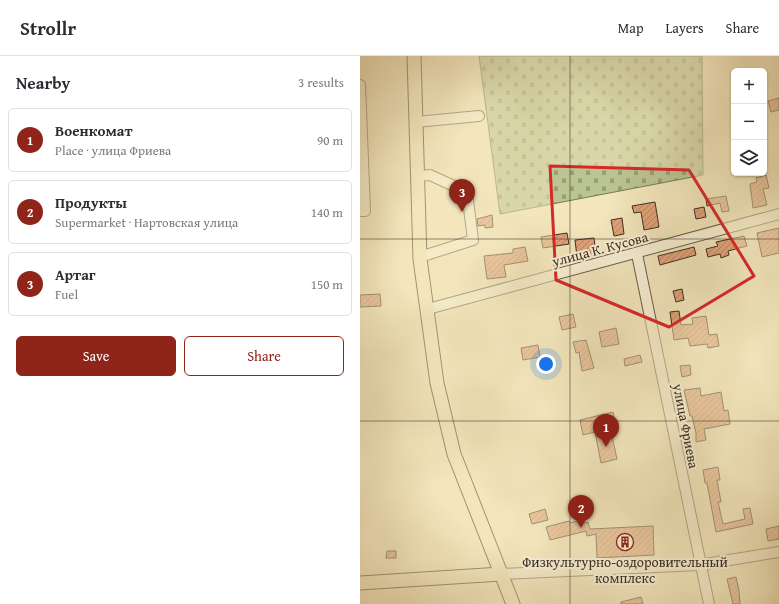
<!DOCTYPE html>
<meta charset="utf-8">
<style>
:root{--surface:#fff;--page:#f7f7f7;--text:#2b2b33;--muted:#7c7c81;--line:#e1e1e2;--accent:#8f2418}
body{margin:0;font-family:"Gentium Book Plus",serif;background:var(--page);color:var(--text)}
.controls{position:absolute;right:12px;top:12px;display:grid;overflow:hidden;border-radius:6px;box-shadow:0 1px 3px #0004}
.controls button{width:36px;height:36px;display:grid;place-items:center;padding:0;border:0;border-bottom:1px solid var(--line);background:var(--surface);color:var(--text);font:20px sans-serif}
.you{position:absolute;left:186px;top:308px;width:14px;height:14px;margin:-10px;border:3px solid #fff;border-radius:50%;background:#1a73e8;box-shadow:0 0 0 6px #1a73e833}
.badge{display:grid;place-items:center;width:26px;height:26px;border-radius:50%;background:var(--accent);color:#fff;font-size:13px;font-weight:700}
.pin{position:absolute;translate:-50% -33px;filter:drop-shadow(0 1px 2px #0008)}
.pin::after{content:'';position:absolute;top:21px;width:14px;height:12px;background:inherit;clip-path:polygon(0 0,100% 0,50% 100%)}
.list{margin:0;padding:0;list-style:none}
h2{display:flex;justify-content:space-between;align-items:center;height:52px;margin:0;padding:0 16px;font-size:17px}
h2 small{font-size:13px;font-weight:400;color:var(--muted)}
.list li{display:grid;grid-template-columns:26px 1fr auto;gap:12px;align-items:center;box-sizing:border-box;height:64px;margin:0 8px 8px;padding:0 8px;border:1px solid var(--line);border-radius:6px}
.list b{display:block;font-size:15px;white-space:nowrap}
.list p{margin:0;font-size:13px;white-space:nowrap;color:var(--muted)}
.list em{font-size:13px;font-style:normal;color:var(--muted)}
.actions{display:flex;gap:8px;padding:12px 16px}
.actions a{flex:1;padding:9px 0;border:1px solid var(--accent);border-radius:6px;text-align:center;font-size:14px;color:var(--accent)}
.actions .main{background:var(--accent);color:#fff}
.icon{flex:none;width:22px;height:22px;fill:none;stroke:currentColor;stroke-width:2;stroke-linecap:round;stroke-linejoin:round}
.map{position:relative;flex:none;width:419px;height:548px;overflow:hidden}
header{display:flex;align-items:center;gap:24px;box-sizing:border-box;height:56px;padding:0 20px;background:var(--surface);border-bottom:1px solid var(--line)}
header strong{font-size:19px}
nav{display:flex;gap:22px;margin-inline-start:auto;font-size:14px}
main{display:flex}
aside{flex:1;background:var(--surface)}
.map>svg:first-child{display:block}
.cemetery{fill:url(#cemetery-stones);stroke:#7a7a5b}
.building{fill:url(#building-hatch);stroke:#3a2f24}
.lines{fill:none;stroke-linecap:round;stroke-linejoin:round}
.minor-casing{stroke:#685d4a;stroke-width:12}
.major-casing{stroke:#3a2f24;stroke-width:15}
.minor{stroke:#f7efd3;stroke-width:10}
.major{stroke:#f3e6bc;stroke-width:13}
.marked{fill:none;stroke:#d62828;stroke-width:3;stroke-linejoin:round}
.grid{fill:none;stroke:#3a2f24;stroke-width:1;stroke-opacity:0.55}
.labels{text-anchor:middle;stroke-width:4;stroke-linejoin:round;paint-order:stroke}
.street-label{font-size:14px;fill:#3a2f24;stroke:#f7efd3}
.poi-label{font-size:14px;fill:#3a2f24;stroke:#f7efd3}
</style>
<header>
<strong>Strollr</strong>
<nav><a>Map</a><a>Layers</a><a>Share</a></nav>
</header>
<main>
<aside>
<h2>Nearby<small>3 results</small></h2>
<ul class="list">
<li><span class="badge">1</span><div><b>Военкомат</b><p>Place · улица Фриева</p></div><em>90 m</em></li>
<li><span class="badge">2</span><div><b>Продукты</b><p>Supermarket · Нартовская улица</p></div><em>140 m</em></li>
<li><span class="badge">3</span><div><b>Артаг</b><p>Fuel</p></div><em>150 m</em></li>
</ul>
<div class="actions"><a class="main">Save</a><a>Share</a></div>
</aside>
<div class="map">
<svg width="419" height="548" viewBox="0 0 419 548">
<defs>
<pattern id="cemetery-stones" width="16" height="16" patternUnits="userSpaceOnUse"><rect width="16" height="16" fill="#bac592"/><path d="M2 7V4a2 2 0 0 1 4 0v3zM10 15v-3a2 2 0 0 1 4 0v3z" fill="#98a077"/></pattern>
<pattern id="building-hatch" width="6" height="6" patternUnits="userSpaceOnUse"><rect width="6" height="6" fill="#dfa37a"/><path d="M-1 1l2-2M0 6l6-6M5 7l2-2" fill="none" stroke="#b68564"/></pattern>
</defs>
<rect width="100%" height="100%" fill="#f3e6bc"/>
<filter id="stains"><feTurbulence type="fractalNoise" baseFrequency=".005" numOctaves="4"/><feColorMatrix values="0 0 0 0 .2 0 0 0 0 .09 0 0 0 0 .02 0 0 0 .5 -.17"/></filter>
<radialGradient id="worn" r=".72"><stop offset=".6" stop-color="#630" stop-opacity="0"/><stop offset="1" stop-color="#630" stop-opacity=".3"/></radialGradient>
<!-- cemetery -->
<polygon class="cemetery" points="119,0 342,0 343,119 140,158"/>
<!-- building -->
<g class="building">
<polygon points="419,42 419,54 411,56 408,45"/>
<polygon points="406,119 409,132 403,133 407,149 393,152 390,128 397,126 396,122"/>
<polygon points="366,140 369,155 362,156 360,147 347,150 346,143"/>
<polygon points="295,146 299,171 284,174 281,156 274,157 272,150"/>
<polygon points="344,151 346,161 336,163 334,153"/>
<polygon points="132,159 133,171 125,172 125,169 118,170 117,163"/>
<polygon points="262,162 264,178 254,180 251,164"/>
<polygon points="419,172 419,197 402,201 397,177"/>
<polygon points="207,177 209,188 183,192 181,181"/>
<polygon points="384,180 387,190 368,195 369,199 361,202 360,198 348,201 346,193 358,190 356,186"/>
<polygon points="234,182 236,199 217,201 215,184"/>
<polygon points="165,191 168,205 144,209 146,221 127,223 124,200 153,197 153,193"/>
<polygon points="334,191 336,199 300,209 298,200"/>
<polygon points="322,233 324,244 316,246 313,235"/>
<polygon points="20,238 21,250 0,251 0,239"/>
<polygon points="319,255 321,269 333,268 332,262 346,260 349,279 357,278 359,290 348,292 347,288 330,290 328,282 314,284 310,256"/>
<polygon points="213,258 216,271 202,274 199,261"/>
<polygon points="256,272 259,288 242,291 239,276"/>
<polygon points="226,284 234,312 222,315 219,296 216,297 213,286"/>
<polygon points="178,289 180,301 163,304 161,292"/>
<polygon points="280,299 282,306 265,310 264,303"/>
<polygon points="330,309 331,319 322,321 320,310"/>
<polygon points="340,332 341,340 361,336 364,355 368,354 370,368 344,373 346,384 336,386 336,377 332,360 330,360 324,334"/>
<polygon points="253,356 256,370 250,371 257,403 241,407 235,376 223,379 220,364"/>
<polygon points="358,411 360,424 357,424 361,446 358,446 363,468 385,463 383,453 390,452 393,468 356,476 347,427 345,427 343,414"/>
<polygon points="185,453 188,464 172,468 169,458"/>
<polygon points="209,465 210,467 218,465 219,469 228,466 230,473 293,470 294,499 237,502 236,478 227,480 226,475 190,484 186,471"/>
<polygon points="419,470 419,483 408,485 406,473"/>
<polygon points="27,495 36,495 36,502 26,502"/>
<polygon points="376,521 379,535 380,548 373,548 367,523"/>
<polygon points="281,541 283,548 261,548 261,546"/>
</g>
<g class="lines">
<!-- minor casing -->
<g class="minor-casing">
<g id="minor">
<polyline points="0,29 5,155 0,155"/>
<polyline points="56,66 119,60"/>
<polyline points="58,120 70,119 107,136 113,184 60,201"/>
<polyline points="277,198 349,548"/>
<polyline points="68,253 419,158"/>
<polyline points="141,518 339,509 419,496"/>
</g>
</g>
<!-- major casing -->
<g class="major-casing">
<g id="major">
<polyline points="54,0 60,203 77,327 94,398 153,548"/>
<polyline points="0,527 141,518"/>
</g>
</g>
<!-- minor -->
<use href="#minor" class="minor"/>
<!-- major -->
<use href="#major" class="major"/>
</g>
<!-- marked area -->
<path d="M0 0H419V548H0ZM190,110L329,114L394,220L309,271L196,224Z" fill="#f3e6bc" fill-opacity=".55" fill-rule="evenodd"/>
<path class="marked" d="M190,110L329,114L394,220L309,271L196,224Z"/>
<!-- grid -->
<path class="grid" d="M210,0V548M0,183H419M0,365H419"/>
<!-- icons -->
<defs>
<g id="building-ring" transform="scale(0.9)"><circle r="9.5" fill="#f7efd3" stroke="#8f2418" stroke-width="1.5"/><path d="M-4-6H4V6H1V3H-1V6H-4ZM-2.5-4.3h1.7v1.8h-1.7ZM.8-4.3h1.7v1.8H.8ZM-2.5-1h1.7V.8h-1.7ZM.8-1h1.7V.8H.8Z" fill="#8f2418"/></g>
</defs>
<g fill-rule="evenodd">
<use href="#building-ring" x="265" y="486"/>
</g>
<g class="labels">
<!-- street labels -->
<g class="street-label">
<text transform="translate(240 193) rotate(-15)" y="5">улица К. Кусова</text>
<text transform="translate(326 370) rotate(79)" y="5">улица Фриева</text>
</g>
<!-- poi labels -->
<g class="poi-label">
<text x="265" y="511">Физкультурно-оздоровительный<tspan x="265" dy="16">комплекс</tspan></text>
</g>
</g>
<rect width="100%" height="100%" filter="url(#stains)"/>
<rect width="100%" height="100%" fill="url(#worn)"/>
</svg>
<div class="controls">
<button>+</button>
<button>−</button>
<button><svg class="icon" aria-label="layers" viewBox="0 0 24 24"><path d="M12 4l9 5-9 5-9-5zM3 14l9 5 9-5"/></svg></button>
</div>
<div class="you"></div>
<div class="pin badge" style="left:246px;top:391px">1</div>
<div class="pin badge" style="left:221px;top:472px">2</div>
<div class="pin badge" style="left:102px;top:156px">3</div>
</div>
</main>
